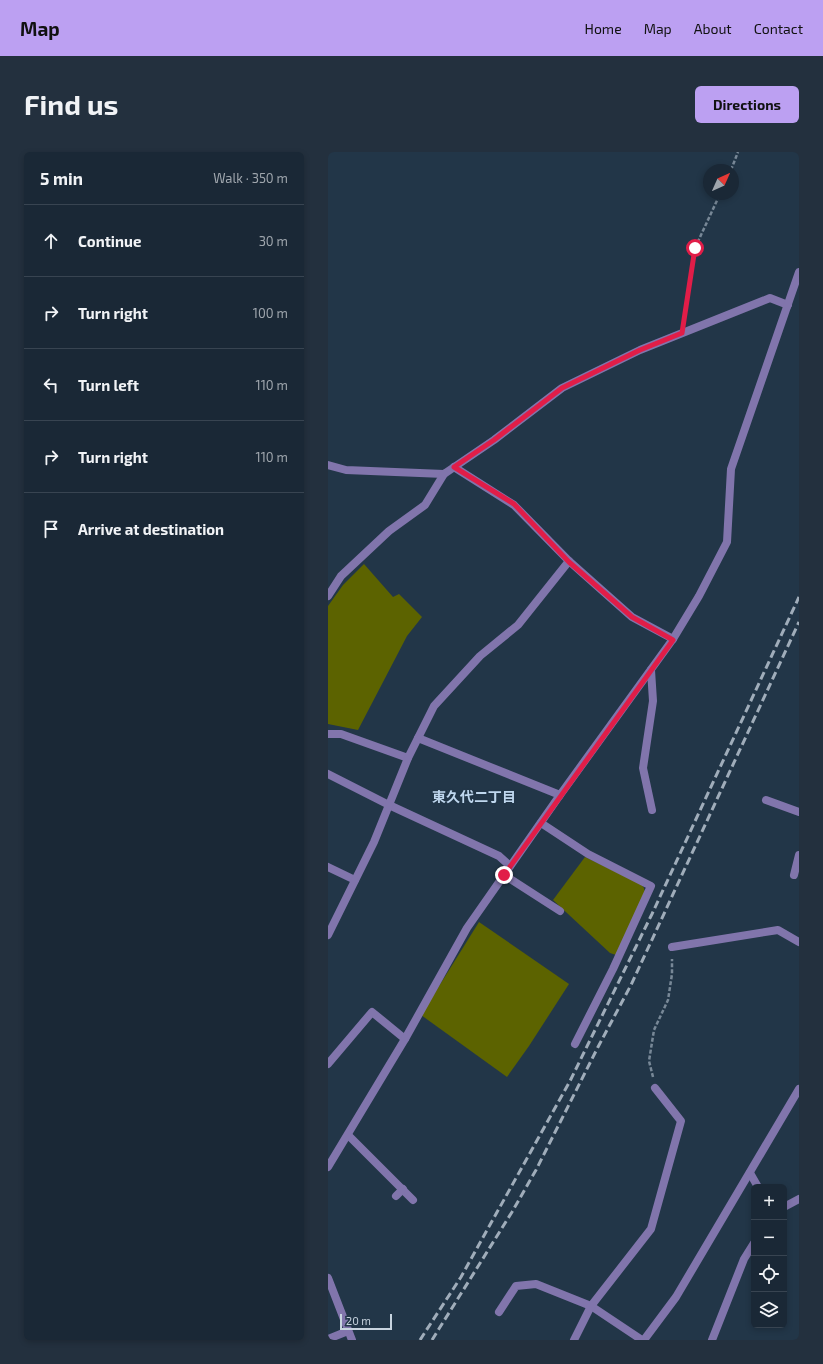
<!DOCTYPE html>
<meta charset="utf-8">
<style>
:root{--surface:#1a2836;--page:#23303e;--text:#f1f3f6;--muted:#9fa6ad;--line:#384451;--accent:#bca0f2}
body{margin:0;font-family:"Exo 2","Noto Sans JP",sans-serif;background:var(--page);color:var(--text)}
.controls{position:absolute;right:12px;bottom:12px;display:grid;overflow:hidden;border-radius:6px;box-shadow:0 2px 6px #0003}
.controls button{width:36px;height:36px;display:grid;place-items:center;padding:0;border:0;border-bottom:1px solid var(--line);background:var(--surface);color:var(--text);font:20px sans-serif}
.compass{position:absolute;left:375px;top:12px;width:36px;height:36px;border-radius:50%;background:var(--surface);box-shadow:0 2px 6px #0003;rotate:45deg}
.scale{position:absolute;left:12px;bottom:10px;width:52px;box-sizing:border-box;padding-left:4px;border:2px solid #c8d4df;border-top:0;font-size:11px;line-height:14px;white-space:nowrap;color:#c8d4df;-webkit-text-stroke:3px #223648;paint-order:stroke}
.stop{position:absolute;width:12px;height:12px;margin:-9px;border:3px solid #e11d48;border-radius:50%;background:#fff}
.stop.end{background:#e11d48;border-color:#fff;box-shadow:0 1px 4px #0008}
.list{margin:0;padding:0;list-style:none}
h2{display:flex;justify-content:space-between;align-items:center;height:52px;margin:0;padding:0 16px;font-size:17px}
h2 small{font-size:13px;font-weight:400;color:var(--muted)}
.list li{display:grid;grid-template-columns:26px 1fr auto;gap:12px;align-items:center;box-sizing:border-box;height:72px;padding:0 16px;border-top:1px solid var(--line)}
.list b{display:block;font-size:15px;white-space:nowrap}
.list em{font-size:13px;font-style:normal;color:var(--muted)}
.icon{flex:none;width:22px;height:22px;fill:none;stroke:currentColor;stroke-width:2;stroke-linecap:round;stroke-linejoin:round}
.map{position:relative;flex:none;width:471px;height:1188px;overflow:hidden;border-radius:6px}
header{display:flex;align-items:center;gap:24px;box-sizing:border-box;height:56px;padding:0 20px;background:var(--accent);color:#111}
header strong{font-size:19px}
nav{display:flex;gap:22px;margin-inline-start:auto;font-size:14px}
.intro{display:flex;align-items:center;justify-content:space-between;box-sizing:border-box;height:96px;padding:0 24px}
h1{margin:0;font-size:28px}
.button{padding:10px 18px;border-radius:6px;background:var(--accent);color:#111;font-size:14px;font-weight:700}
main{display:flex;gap:24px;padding:0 24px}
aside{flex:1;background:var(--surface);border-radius:6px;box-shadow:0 2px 6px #0003}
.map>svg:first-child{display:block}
.green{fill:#5c6300}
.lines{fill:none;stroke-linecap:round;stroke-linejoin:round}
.path{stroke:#788897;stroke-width:2.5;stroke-dasharray:4 2;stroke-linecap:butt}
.service{stroke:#8175ac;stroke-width:8}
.minor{stroke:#8175ac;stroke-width:8}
.rail{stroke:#a0adba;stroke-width:3;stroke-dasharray:8 4;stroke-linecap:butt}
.route{stroke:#e11d48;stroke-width:5}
.labels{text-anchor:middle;stroke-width:3;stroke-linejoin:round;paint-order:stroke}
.neighbourhood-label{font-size:14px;font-weight:bold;fill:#bfd7ee;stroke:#223648}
</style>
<header>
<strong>Map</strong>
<nav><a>Home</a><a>Map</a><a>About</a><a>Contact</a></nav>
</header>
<div class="intro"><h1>Find us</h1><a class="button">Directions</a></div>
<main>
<aside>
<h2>5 min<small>Walk · 350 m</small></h2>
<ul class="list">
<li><svg class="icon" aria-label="ahead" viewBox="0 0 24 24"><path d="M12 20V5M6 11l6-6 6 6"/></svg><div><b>Continue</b></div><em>30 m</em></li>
<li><svg class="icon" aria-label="right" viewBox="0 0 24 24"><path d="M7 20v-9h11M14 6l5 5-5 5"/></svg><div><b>Turn right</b></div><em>100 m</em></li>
<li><svg class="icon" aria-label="left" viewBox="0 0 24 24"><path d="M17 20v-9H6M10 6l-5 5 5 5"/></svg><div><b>Turn left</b></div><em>110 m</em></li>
<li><svg class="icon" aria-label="right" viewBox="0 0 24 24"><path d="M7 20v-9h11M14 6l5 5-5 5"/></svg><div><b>Turn right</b></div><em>110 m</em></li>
<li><svg class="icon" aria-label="arrive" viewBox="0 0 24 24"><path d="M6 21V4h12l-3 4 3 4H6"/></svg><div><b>Arrive at destination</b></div></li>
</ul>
</aside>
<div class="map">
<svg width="471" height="1188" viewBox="0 0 471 1188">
<rect width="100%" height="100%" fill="#223648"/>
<!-- green -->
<g class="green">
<polygon points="36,412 65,445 71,442 94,465 79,484 30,578 0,572 0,454 15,433"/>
<polygon points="257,705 313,732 316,736 317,741 288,803 282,801 225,748"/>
<polygon points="151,770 241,832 201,894 179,925 93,863"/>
</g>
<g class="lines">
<!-- path -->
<g class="path">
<polyline points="403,18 410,0"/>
<polyline points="356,167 367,96 392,42"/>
<polyline points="325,925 321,909 326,878 340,848 344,822 344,807"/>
</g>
<!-- service -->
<g class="service">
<polyline points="0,912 44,860 77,887"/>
<polyline points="20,983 85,1048"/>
<polyline points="68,1044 75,1037"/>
<polyline points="171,1160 188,1134 208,1132 263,1154"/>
</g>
<!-- minor -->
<g class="minor">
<polyline points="0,313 18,318 116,322 166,288 234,236 312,198 442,146 460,153"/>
<polyline points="126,315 186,353 241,409 304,465 345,487"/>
<polyline points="0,444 13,424 61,379 97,353 116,322"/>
<polyline points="323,518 325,549 315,616 324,658"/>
<polyline points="0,582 13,582 80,606"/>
<polyline points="90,586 232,643"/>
<polyline points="0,622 61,653 171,704 182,714"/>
<polyline points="438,648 471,660"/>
<polyline points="213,671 260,702 323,734 285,817 247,892"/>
<polyline points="0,715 27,728"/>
<polyline points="176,723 232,759"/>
<polyline points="466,723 471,703"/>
<polyline points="0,783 46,690 80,606 106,554 152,504 190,473 241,409"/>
<polyline points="344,795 450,778 471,790"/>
<polyline points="0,1015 77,887 139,776 232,643 345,487 371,444 399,390 403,317 471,120"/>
<polyline points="422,1021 430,1035"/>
<polyline points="456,1055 471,1047"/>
<polyline points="0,1126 24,1188"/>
<polyline points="263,1154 314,1188"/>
<polyline points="0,1187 20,1179"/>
<polyline points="246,1188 263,1154 323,1077 353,969 327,936"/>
<polyline points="316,1188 348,1145 471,937"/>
<polyline points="384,1188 416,1107 426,1091"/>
</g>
<!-- rail -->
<g class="rail">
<polyline points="92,1188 133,1125 242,929 324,762 471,445"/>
<polyline points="104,1188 184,1060 208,1018 270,895 303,833 471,470"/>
</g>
</g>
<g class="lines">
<!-- route -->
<polyline class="route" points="176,723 345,488 304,465 241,410 186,352 126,315 166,288 234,236 312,198 354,181 367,96"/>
</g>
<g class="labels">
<!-- neighbourhood labels -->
<g class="neighbourhood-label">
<text x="146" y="650">東久代二丁目</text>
</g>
</g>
</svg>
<div class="controls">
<button>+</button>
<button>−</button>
<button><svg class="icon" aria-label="locate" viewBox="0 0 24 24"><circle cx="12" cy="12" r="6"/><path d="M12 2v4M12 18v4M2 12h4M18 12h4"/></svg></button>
<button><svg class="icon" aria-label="layers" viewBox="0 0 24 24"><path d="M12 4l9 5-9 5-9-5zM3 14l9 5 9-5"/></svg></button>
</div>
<svg class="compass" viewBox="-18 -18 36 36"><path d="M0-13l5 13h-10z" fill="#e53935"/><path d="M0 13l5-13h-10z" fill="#9fa6ad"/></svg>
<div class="scale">20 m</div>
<div class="stop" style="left:367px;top:96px"></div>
<div class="stop end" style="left:176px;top:723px"></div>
</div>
</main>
